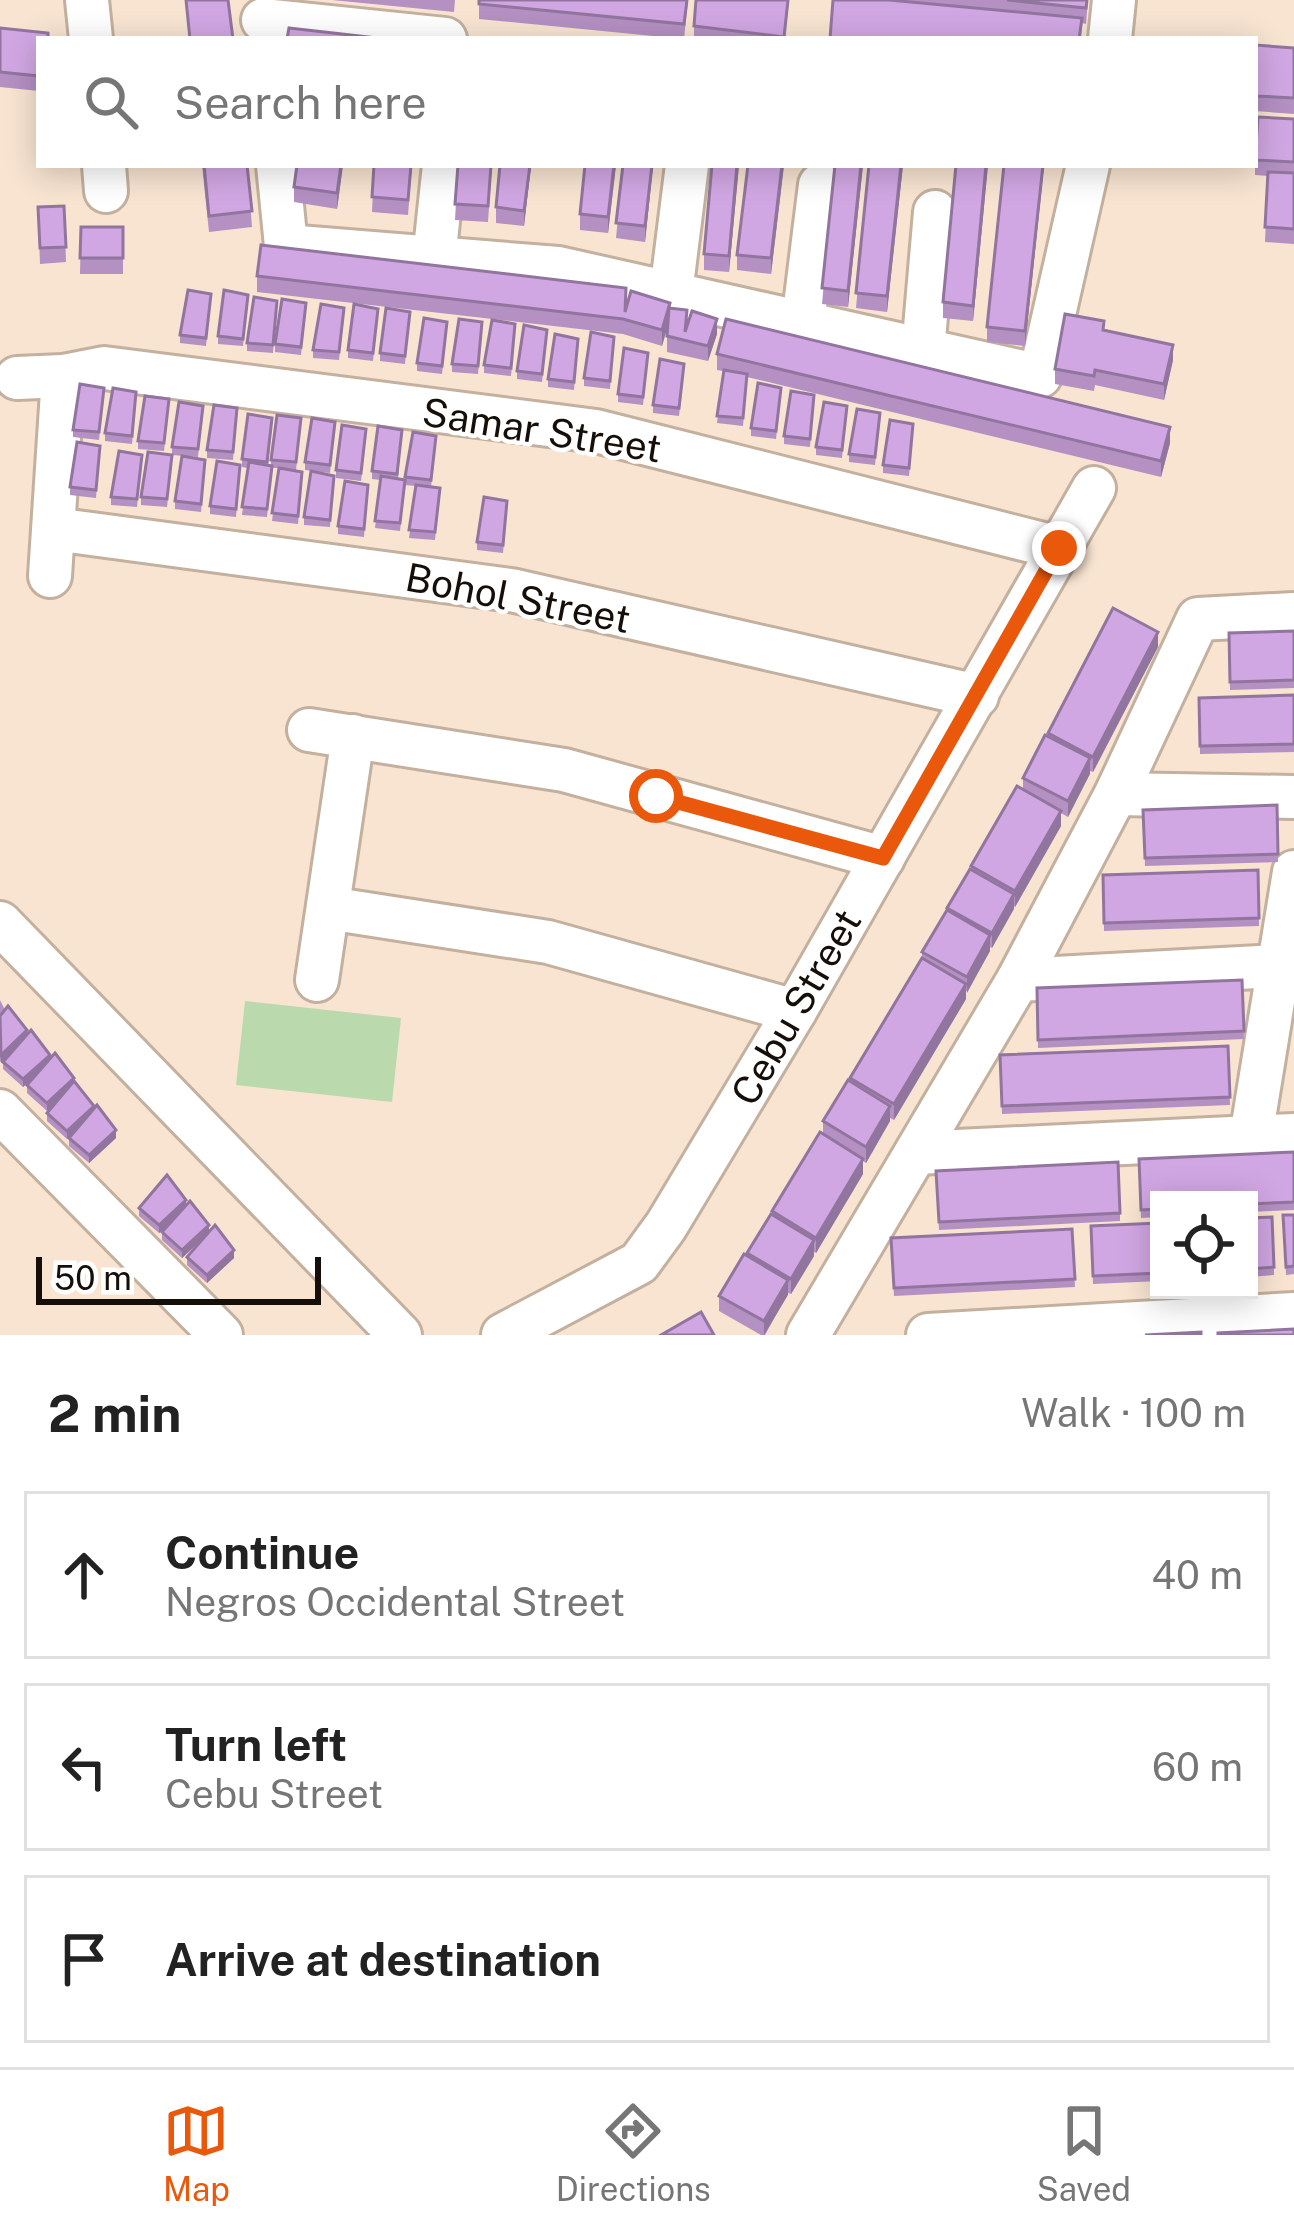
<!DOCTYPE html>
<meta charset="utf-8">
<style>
:root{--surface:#fff;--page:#f2f2f2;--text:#222;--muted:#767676;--line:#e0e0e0;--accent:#ea580c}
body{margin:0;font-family:"Public Sans",sans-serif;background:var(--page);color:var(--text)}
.controls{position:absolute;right:36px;bottom:36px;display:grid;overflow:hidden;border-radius:0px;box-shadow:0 6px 30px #0003}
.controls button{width:108px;height:108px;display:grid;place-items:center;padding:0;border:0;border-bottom:3px solid var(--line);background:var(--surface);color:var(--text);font:60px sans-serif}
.scale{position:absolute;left:36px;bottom:30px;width:285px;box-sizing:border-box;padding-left:12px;border:6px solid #160f09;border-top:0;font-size:33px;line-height:42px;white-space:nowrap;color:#160f09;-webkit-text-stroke:9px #fff;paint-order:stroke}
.stop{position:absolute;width:36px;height:36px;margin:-27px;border:9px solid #ea580c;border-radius:50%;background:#fff}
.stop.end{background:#ea580c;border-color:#fff;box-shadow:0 3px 12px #0008}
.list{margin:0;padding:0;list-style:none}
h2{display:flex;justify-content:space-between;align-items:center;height:156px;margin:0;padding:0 48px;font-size:51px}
h2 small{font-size:39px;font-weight:400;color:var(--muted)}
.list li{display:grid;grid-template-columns:78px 1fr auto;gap:36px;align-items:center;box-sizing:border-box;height:168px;margin:0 24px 24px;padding:0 24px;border:3px solid var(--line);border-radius:0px}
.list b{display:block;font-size:45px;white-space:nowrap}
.list p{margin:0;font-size:39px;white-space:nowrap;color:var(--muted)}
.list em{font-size:39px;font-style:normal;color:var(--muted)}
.icon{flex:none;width:66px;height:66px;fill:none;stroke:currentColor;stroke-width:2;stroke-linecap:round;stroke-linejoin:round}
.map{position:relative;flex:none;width:1294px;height:1335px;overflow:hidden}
.search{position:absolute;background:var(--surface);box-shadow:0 6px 30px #0003;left:36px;right:36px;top:36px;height:132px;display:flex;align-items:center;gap:30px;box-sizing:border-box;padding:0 42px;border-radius:0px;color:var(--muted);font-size:45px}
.sheet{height:732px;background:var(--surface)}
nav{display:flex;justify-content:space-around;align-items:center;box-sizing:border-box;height:168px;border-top:3px solid var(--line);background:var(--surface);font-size:33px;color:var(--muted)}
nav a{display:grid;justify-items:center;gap:6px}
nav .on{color:var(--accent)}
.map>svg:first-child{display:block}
.green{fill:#badaae}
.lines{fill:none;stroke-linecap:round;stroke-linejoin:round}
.minor-casing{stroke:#c3b09e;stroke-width:48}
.minor{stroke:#fff;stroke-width:42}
.wall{fill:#b490c3}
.shaded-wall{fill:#92759f}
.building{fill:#d1a7e3;stroke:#92759f;stroke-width:3}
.route{stroke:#ea580c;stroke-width:15}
.labels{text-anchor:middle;stroke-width:9;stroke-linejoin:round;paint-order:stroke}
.street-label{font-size:39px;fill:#160f09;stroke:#fff}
</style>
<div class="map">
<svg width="1294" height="1335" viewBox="0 0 1294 1335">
<rect width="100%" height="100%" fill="#f8e4d1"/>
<!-- green -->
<polygon class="green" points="245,1001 401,1018 392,1102 236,1085"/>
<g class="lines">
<!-- minor casing -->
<g class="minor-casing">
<g id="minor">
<polyline points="87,0 91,39"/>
<polyline points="263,20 445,39"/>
<polyline points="1110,39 1114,0"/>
<polyline points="104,165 106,191"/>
<polyline points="278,165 286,246 558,268 1040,376 1088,165"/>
<polyline points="434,259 444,165"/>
<polyline points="671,293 687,165"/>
<polyline points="803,322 820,185"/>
<polyline points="923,351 935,212"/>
<polyline points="17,378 63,376 104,368 596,431 1059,548"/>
<polyline points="54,529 511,590 977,696"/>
<polyline points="50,576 63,376"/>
<polyline points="309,730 564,770 883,858"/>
<polyline points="1116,794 1294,797"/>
<polyline points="328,908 548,942 795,1011"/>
<polyline points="0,923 400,1335"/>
<polyline points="317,980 353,736"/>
<polyline points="1018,980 1277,966"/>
<polyline points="0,1111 221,1335"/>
<polyline points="1251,1137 1294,872"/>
<polyline points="916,1153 1294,1135"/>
<polyline points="503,1335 639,1263 666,1226 795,1011 1094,488"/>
<polyline points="808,1335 1018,980 1116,794 1198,619 1294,614"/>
<polyline points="928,1335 1294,1314"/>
</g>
</g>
<!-- minor -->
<use href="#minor" class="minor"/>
</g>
<!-- wall -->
<g class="wall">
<polygon points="332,0 455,0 454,12"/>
<polygon points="479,0 688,0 684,39 479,19"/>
<polygon points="789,0 785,39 694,39 694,26"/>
<polygon points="833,0 1088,0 1086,24 1082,23 1081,39 830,39"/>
<polygon points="0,28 39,39 39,91 0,87"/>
<polygon points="1255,45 1294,48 1294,114 1255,111"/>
<polygon points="1294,120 1294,244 1265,242 1268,176 1255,175 1255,160"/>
<polygon points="202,165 247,165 252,227 209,232"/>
<polygon points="343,165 337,209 294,202 294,187"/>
<polygon points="374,165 412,165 408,215 372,212"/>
<polygon points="458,165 492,165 488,222 455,220"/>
<polygon points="531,165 524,226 496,223 496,207"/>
<polygon points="616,165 608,233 580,230 580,214"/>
<polygon points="623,165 653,165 645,242 616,238"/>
<polygon points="739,165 729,272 704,270 704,254"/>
<polygon points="748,165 784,165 771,274 737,270 737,255"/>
<polygon points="835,165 863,165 848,307 822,304"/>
<polygon points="869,165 903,165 887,312 856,308"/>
<polygon points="988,165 973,321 943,318 943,302"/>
<polygon points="1044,165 1025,346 987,342 987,327"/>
<polygon points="64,206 66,262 40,264 38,207"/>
<polygon points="81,227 123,227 123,274 80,274"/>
<polygon points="257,276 670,308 686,328 717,334 708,361 667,352 667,328 662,346 623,334 257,292"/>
<polygon points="211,294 206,346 180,343 180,335"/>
<polygon points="248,295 243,346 218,344 218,336"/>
<polygon points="277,301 273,353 247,351 247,343"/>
<polygon points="378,309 373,361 348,358 348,350"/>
<polygon points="306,311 301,355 275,352 275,344"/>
<polygon points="410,312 405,364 380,361 380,353"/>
<polygon points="344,316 339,360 313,358 313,350"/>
<polygon points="447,330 442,374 417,371 417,363"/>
<polygon points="482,330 478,374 452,372 452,364"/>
<polygon points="1104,331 1173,360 1164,400 1095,385 1094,391 1055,384 1055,369"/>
<polygon points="515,332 511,376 484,373 484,365"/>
<polygon points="614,337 610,389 584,386 584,378"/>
<polygon points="547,338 542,382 517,379 517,371"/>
<polygon points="578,339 574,390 548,387 548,379"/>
<polygon points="648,353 643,405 618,402 618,394"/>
<polygon points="717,354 1170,443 1161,477 747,377 743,426 717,423 723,371 717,370"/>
<polygon points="684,372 679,416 653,413 653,405"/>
<polygon points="104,388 99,440 73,437 73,430"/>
<polygon points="814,395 810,447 784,444 784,436"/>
<polygon points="781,396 776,439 751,436 751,428"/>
<polygon points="169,399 164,451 138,449 138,441"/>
<polygon points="136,400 132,444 105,441 105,433"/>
<polygon points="203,406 198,457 172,455 172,447"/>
<polygon points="847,406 842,458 816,455 816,447"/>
<polygon points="237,408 233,460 207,458 207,450"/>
<polygon points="880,413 875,465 849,462 849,454"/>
<polygon points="335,422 330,473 305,470 305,462"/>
<polygon points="272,426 268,465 271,466 271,460 301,426 296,470 285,469 302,480 298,524 272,521 279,468 272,468 267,517 242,515 248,468 242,467 242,459"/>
<polygon points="402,430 398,478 405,488 400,531 375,528 381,480 372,479 372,471"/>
<polygon points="913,432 909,476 883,473 883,465"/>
<polygon points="436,436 431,487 440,496 435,540 409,538 416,486 405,485 405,477"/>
<polygon points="366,437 361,481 336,478 336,470"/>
<polygon points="100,446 96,498 70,495 70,487"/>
<polygon points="142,455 137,507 111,505 111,497"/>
<polygon points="172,455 167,507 141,505 141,497"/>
<polygon points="205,468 201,512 175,509 175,501"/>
<polygon points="240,473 236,517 210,514 210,506"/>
<polygon points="334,476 330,527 304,525 304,517"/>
<polygon points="368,485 364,537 338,534 338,526"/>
<polygon points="507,509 503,553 477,550 477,542"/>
<polygon points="1294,631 1294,688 1230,690 1229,633"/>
<polygon points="1158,647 1093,772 1090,771 1068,817 1061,813 1061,826 1015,907 1014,906 992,948 990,947 990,951 966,992 966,999 894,1120 890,1118 890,1121 866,1163 863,1161 863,1174 816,1253 814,1252 814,1256 791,1294 788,1293 765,1335 761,1335 719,1311 719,1296 747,1256 772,1215 772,1211 823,1134 823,1121 850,1081 850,1078 922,958 922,952 971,869 971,866 1023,789 1023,778 1048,733"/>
<polygon points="1294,695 1294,752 1200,754 1199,698"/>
<polygon points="1277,805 1278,862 1145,866 1143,810"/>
<polygon points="1258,870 1259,926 1104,931 1103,875"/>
<polygon points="1242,980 1244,1039 1038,1048 1037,988"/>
<polygon points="0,1000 5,1010 50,1059 74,1082 116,1138 89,1163 69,1146 69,1138 75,1132 67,1139 47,1121 47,1113 55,1103 47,1111 27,1093 27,1085 36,1075 23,1087 3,1069 3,1062 7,1057 0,1062"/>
<polygon points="1228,1046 1230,1105 1002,1114 1000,1055"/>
<polygon points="1294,1152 1294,1210 1249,1212 1249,1200 1159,1200 1159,1217 1141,1218 1139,1159"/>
<polygon points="936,1171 1120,1213 1120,1221 939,1230"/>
<polygon points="186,1205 234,1258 207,1283 187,1265 187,1257 202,1240 182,1258 162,1240 162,1232 171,1222 159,1233 139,1216 139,1208"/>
<polygon points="1283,1215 1294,1215 1294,1274 1286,1275"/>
<polygon points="1249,1218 1274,1267 1274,1275 1249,1277"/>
<polygon points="1159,1223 1159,1281 1093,1284 1091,1226"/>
<polygon points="1072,1229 1075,1287 894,1296 891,1238"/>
</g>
<!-- shaded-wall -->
<g class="shaded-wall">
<polygon points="341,165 343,165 337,209 337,193"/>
<polygon points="530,165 531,165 524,226 524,211"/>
<polygon points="614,165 616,165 608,233 608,217"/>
<polygon points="652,165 653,165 645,242 645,226"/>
<polygon points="737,165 739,165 729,272 729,256"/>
<polygon points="782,165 784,165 771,274 771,258"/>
<polygon points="861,165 863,165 848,307 848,291"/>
<polygon points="901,165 903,165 887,312 887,296"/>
<polygon points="986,165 988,165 973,321 973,306"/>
<polygon points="1043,165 1044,165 1025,346 1025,331"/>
<polygon points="670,303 670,318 662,346 662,330"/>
<polygon points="717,319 717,334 708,361 708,346"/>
<polygon points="1173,345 1173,360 1164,400 1164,384"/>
<polygon points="1170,427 1170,443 1161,477 1161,461"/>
<polygon points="1158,632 1158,647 1093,772 1093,757"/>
<polygon points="1090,758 1090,774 1068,817 1068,801"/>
<polygon points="1061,811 1061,826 1015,907 1015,891"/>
<polygon points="1014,894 1014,909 992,948 992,933"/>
<polygon points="990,935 990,951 967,993 967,977"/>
<polygon points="966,984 966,999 894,1120 894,1104"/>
<polygon points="27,1030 27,1038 1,1063 1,1055"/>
<polygon points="50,1055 50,1063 23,1087 23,1079"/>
<polygon points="74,1078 74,1086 47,1111 47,1103"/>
<polygon points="94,1106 94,1114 67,1139 67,1131"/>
<polygon points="890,1106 890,1121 866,1163 866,1147"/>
<polygon points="116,1130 116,1138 89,1163 89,1155"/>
<polygon points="863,1159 863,1174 816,1253 816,1238"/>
<polygon points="186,1200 186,1208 159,1233 159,1225"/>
<polygon points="209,1225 209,1233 182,1258 182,1250"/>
<polygon points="814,1240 814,1256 791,1294 791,1279"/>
<polygon points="234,1250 234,1258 207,1283 207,1275"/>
<polygon points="788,1280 788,1295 764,1335 764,1321"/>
</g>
<!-- building -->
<g class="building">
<polygon points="186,0 228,0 233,39 190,39"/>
<polygon points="479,0 687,0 684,24 479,4"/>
<polygon points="696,0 788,0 784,37 694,26"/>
<polygon points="833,0 889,0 1082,18 1079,39 830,39"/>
<polygon points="1007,0 1087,0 1086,8"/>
<polygon points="0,28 48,33 48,39 39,39 39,76 0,72"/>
<polygon points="289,28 386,39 287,39"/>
<polygon points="1255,45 1294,48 1294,98 1255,96"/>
<polygon points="1258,117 1294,119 1294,162 1255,160"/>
<polygon points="204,165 247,165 252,211 209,216"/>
<polygon points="297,165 341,165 337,193 294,187"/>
<polygon points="374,165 411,165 408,200 372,197"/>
<polygon points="458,165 491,165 488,206 455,204"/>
<polygon points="500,165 530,165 524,211 496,207"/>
<polygon points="585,165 614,165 608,217 580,214"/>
<polygon points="623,165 652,165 645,226 616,223"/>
<polygon points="712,165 737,165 729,256 704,254"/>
<polygon points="748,165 782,165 771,258 737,255"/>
<polygon points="835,165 861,165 848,291 822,288"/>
<polygon points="869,165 901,165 887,296 856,293"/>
<polygon points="956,165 986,165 973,306 943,302"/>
<polygon points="1004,165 1043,165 1025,331 987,327"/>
<polygon points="1268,172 1294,173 1294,229 1265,227"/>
<polygon points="64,206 66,247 40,248 38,207"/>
<polygon points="81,227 123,227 123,258 80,258"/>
<polygon points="261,245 626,288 625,312 631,291 670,303 662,330 623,319 257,276"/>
<polygon points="188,290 211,294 206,338 180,335"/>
<polygon points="224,290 248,295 243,339 218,336"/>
<polygon points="254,297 277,301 273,345 247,343"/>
<polygon points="282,299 306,303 301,347 275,344"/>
<polygon points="321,304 344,308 339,352 313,350"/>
<polygon points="354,304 378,309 373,353 348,350"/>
<polygon points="386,308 410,312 405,356 380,353"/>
<polygon points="669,308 687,310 685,332 692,311 717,319 708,346 667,336"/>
<polygon points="1065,314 1104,321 1103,330 1173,345 1164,384 1095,370 1094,376 1055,369"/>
<polygon points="424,318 447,322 442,366 417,363"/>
<polygon points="459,319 482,322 478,366 452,364"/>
<polygon points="726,319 1170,427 1161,461 717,354"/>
<polygon points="492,320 515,324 511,368 484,365"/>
<polygon points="524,325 547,330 542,374 517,371"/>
<polygon points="591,332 614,337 610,381 584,378"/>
<polygon points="555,334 578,339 574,382 548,379"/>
<polygon points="624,348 648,353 643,397 618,394"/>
<polygon points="660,359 684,364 679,408 653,405"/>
<polygon points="724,370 747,374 743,418 717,416"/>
<polygon points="758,383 781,388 776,431 751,428"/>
<polygon points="80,384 104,388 99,432 73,430"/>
<polygon points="113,388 136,392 132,436 105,433"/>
<polygon points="791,391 814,395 810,439 784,436"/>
<polygon points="145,396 169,399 164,443 138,441"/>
<polygon points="179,402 203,406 198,449 172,447"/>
<polygon points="824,402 847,406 842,450 816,447"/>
<polygon points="214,405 237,408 233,452 207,450"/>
<polygon points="857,409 880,413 875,457 849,454"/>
<polygon points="248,414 272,418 267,462 242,459"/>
<polygon points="277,415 301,418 296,462 271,460"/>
<polygon points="312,418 335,422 330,465 305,462"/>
<polygon points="890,420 913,424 909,468 883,465"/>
<polygon points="342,425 366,429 361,473 336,470"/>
<polygon points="378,426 402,430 397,474 372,471"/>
<polygon points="413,432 436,436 431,480 405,477"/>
<polygon points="77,442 100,446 96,490 70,487"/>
<polygon points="119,451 142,455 137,499 111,497"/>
<polygon points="148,452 172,455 167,499 141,497"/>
<polygon points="182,456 205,460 201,504 175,501"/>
<polygon points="217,461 240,465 236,509 210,506"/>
<polygon points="249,462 272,466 267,509 242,507"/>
<polygon points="279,468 302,472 298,516 272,513"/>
<polygon points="311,471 334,476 330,520 304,517"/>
<polygon points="381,476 405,480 400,523 375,521"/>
<polygon points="345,481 368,485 364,529 338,526"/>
<polygon points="416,485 440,488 435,532 409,530"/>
<polygon points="484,497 507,501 503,545 477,542"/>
<polygon points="1113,608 1158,632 1093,757 1048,733"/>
<polygon points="1294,631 1294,680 1230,682 1229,633"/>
<polygon points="1294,695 1294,744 1200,746 1199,698"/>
<polygon points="1045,735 1090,758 1068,801 1023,778"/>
<polygon points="1017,786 1061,811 1015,891 971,866"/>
<polygon points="1277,805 1278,854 1145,858 1143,810"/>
<polygon points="970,869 1014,894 992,933 947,908"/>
<polygon points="1258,870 1259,918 1104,923 1103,875"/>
<polygon points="947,910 990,935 967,977 922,952"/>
<polygon points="922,958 966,984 894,1104 850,1078"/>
<polygon points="1242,980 1244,1031 1038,1040 1037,988"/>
<polygon points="8,1006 27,1030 1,1055 0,1016"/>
<polygon points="31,1030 50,1055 23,1079 3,1062"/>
<polygon points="1228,1046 1230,1097 1002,1106 1000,1055"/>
<polygon points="55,1053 74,1078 47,1103 27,1085"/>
<polygon points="848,1080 890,1106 866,1147 823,1121"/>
<polygon points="74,1081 94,1106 67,1131 47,1113"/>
<polygon points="97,1105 116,1130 89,1155 69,1138"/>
<polygon points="820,1132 863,1159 816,1238 772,1211"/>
<polygon points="1294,1152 1294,1202 1249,1204 1249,1200 1159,1200 1159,1209 1141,1210 1139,1159"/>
<polygon points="1118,1162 1120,1213 939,1222 936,1171"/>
<polygon points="167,1175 186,1200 159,1225 139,1208"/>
<polygon points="190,1201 209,1225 182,1250 162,1232"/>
<polygon points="771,1214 814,1240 791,1279 747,1253"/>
<polygon points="1283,1215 1294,1215 1294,1266 1286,1267"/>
<polygon points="1272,1217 1274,1267 1249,1269 1249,1218"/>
<polygon points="1159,1223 1159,1273 1093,1276 1091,1226"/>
<polygon points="215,1225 234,1250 207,1275 187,1257"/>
<polygon points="1072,1229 1075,1279 894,1288 891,1238"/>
<polygon points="744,1254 788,1280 764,1321 719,1296"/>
<polygon points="701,1312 714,1335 661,1335"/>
<polygon points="1294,1329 1294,1335 1218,1335 1218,1333"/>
<polygon points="1201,1332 1201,1335 1145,1335"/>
</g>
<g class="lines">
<!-- route -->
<polyline class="route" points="656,796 883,858 1059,548"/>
</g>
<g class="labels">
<!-- street labels -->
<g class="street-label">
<text transform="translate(542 430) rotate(9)" y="14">Samar Street</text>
<text transform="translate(518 598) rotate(11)" y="14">Bohol Street</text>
<text transform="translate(796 1007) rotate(-60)" y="14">Cebu Street</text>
</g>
</g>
</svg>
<div class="controls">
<button><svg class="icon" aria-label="locate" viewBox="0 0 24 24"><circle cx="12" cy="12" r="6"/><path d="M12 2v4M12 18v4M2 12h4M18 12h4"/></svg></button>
</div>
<div class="scale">50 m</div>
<div class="stop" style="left:656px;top:796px"></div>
<div class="stop end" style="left:1059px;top:548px"></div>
<div class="search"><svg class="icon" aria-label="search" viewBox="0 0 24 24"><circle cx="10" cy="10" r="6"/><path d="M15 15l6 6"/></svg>Search here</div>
</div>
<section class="sheet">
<h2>2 min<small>Walk · 100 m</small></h2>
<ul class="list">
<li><svg class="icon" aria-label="ahead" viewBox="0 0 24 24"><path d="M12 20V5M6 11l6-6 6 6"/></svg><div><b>Continue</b><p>Negros Occidental Street</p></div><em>40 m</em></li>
<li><svg class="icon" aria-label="left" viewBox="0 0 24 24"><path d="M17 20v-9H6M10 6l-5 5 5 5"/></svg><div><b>Turn left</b><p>Cebu Street</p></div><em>60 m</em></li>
<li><svg class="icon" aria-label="arrive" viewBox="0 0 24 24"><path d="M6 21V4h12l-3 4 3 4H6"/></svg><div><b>Arrive at destination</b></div></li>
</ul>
</section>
<nav>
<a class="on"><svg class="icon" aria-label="map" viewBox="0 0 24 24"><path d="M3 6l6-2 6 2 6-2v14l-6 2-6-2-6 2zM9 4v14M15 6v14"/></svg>Map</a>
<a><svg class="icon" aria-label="directions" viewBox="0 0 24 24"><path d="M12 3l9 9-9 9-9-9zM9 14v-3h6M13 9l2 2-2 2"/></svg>Directions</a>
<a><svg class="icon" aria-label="saved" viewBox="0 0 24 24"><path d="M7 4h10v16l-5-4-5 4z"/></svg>Saved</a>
</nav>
